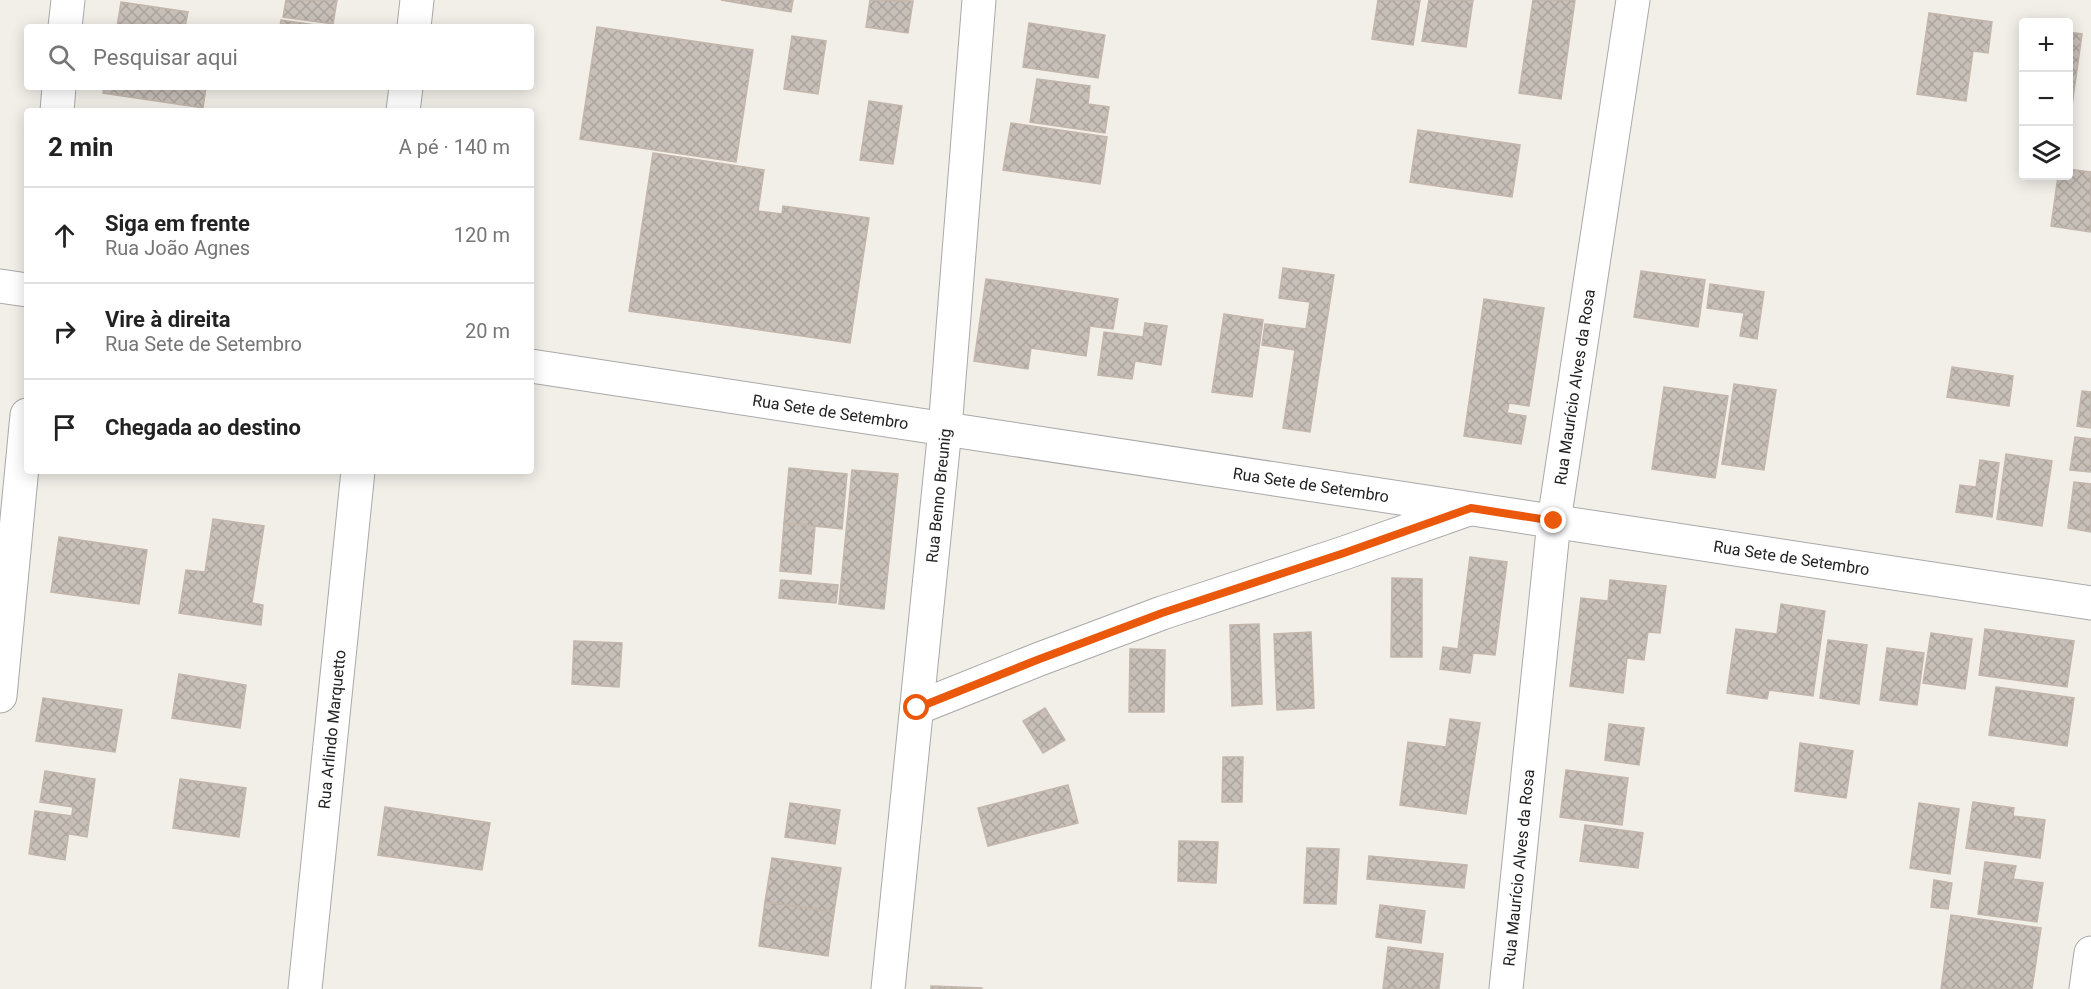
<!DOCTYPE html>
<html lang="pt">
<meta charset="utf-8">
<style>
:root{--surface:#fff;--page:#f6f6f6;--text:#222;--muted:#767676;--line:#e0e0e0}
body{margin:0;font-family:Roboto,sans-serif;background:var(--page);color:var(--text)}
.controls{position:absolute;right:18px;top:18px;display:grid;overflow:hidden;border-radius:6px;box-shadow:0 3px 15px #0003}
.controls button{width:54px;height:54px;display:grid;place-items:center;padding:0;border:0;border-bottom:2px solid var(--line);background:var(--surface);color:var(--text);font:30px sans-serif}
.stop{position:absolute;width:18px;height:18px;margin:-14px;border:4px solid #ea580c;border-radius:50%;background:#fff}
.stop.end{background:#ea580c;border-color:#fff;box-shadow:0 2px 6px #0008}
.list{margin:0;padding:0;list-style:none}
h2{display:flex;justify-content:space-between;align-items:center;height:78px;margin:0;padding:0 24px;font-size:26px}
h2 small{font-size:20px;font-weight:400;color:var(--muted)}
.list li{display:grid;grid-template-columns:39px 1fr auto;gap:18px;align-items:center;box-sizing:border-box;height:96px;padding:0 24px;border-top:2px solid var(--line)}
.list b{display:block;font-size:22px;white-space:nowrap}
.list p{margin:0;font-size:20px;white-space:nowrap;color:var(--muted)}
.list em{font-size:20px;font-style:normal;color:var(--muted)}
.icon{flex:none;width:33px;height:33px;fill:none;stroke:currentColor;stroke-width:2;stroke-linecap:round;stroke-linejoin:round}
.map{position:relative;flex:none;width:2091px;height:989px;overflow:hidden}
.search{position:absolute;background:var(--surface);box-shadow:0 3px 15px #0003;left:24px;top:24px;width:510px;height:66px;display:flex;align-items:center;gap:15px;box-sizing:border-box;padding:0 21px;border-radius:6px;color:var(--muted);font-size:22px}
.panel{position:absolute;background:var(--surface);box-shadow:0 3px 15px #0003;left:24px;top:108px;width:510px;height:366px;border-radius:6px}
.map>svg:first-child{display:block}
.building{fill:url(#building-cross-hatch);stroke:#c4b6ab;stroke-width:1.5}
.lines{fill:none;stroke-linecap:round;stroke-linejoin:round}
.minor-casing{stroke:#a9a9a9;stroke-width:35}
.minor{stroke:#fff;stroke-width:33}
.route{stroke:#ea580c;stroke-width:8}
.labels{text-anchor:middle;stroke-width:6;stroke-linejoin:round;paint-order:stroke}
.street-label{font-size:16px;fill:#222;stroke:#fff}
</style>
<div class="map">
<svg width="2091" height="989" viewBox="0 0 2091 989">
<defs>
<pattern id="building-cross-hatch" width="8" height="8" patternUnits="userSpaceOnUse" patternTransform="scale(1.5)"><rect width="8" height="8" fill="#c7bfb8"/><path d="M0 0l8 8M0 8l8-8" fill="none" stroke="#aba49e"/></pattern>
</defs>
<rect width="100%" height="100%" fill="#f2efe9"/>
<!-- building -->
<g class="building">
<polygon points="286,0 337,0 333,24 283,17"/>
<polygon points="721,0 793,0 791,12"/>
<polygon points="870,0 913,1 908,33 866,27"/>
<polygon points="1378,0 1420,0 1413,45 1372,39"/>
<polygon points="1429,0 1473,0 1466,47 1422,41"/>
<polygon points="1533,0 1575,0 1561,99 1519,93"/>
<polygon points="121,2 188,12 185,27 117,27"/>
<polygon points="1929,13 1992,22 1988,53 1973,51 1966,101 1917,94"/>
<polygon points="281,20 329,27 280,27"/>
<polygon points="1029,23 1105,35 1098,78 1023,67"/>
<polygon points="597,27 753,50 736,162 580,139"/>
<polygon points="2068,32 2082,34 2071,113 2068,113"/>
<polygon points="792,36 826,41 818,94 784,89"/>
<polygon points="1037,79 1090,86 1088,104 1109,107 1105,133 1030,122"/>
<polygon points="104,87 206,87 203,108 103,93"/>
<polygon points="869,101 902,106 893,164 860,160"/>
<polygon points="1011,123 1107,137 1100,184 1003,170"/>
<polygon points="1418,130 1520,145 1512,197 1410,182"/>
<polygon points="653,153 764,170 758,211 782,214 783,206 869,218 850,343 629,311"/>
<polygon points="2068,169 2091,172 2091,232 2051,226 2058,176 2068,176"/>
<polygon points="1283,268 1334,275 1310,432 1283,428 1295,350 1262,345 1265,324 1306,329 1310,302 1279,298"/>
<polygon points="1641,271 1705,280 1698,327 1634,317"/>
<polygon points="986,279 1118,299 1113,329 1090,326 1086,356 1031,348 1028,369 974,361"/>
<polygon points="1710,284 1764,292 1757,339 1740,336 1744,313 1707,308"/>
<polygon points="1484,299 1544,308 1529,406 1509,403 1507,413 1526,416 1521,444 1464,436"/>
<polygon points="1224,314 1263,320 1252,397 1212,392"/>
<polygon points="1145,323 1167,326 1161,365 1135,361 1132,379 1098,375 1104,332 1143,337"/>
<polygon points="1952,367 2013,376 2009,406 1947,397"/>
<polygon points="1734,384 1776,390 1764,470 1722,464"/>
<polygon points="1664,387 1728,396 1715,478 1652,469"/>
<polygon points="2082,391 2091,392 2091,428 2077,426"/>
<polygon points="2075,437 2091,439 2091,472 2070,470"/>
<polygon points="2006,454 2052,461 2042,526 1997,519"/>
<polygon points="1980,460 1999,463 1992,517 1956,512 1960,485 1976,487"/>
<polygon points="789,468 847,474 842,529 784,523"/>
<polygon points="852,470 898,474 884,609 839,604"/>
<polygon points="2074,482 2091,484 2091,532 2068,528"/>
<polygon points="213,519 264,526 252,603 263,605 261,625 179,613 186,570 205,572"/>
<polygon points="784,523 815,526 811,574 780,571"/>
<polygon points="59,537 147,550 139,604 51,592"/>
<polygon points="1470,557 1507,562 1495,655 1473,653 1470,673 1440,669 1443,647 1458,649"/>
<polygon points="1392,578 1422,579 1422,657 1391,657"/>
<polygon points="781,580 838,585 836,603 779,598"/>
<polygon points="1610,580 1666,586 1660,633 1648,632 1644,660 1627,658 1623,693 1570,686 1581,598 1608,601"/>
<polygon points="1781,604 1825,611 1813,696 1769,690 1767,699 1727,693 1736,629 1777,634"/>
<polygon points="1259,624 1262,704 1232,706 1230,625"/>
<polygon points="1985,629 2074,641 2067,687 1979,675"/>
<polygon points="1311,632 1314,708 1277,710 1274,634"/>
<polygon points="1931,633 1972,639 1965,689 1923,683"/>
<polygon points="1828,640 1867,645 1859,704 1820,698"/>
<polygon points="574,641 622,643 619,687 572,684"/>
<polygon points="1887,648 1924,653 1917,705 1880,700"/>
<polygon points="1130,649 1165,650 1164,712 1129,712"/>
<polygon points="179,674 246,685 240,728 172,718"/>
<polygon points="1996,687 2074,698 2067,746 1989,735"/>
<polygon points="43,698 122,710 115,752 36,741"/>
<polygon points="1045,708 1065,740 1043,753 1023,721"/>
<polygon points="1450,719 1480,723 1466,814 1400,805 1408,742 1446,747"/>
<polygon points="1609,724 1644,728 1639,765 1605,760"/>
<polygon points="1800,743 1853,751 1846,798 1795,791"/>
<polygon points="1223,757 1243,757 1242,802 1222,802"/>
<polygon points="1566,770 1628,778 1622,825 1560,817"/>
<polygon points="45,771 95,779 87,837 69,834 73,807 40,802"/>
<polygon points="180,779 246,788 239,837 173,828"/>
<polygon points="1068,785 1078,823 988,846 978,808"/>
<polygon points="1973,802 2014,808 2013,816 2045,820 2040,858 1966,848"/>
<polygon points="790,803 840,810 835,844 785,837"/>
<polygon points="1919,803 1959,809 1950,874 1910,868"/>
<polygon points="385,807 490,823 482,870 378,855"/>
<polygon points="35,811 71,816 65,860 29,854"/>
<polygon points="1585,825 1643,833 1638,868 1580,861"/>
<polygon points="1179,841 1218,842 1216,883 1178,881"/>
<polygon points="1307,848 1339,849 1336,904 1304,903"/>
<polygon points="1369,856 1467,865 1464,888 1367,879"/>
<polygon points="772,858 841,868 834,912 765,902"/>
<polygon points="1985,862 2016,866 2013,879 2043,883 2037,922 1978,914"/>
<polygon points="1934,880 1952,883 1948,909 1931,907"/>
<polygon points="765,902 834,912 828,956 759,946"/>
<polygon points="1380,905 1425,911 1421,943 1376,937"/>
<polygon points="1951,915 2041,928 2032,989 1941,989"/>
<polygon points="1388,947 1443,954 1439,989 1383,989"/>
<polygon points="931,986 982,988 982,989 931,989"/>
</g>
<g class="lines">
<!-- minor casing -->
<g class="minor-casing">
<g id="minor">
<polyline points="65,27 68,0"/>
<polyline points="414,27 417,0"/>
<polyline points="57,111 59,87"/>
<polyline points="403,111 406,87"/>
<polyline points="0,286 27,290"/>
<path id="s1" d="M531,366L2091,603"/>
<polyline points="0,696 27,415"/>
<polyline points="917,708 1037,660 1162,613 1344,553 1466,510"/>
<path id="s2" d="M305,989L358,471"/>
<path id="s3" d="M888,989L945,429L979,0"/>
<path id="s4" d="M1506,989L1554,521L1633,0"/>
<polyline points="2086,989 2091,953"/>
</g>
</g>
<!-- minor -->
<use href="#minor" class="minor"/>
</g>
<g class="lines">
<!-- route -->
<polyline class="route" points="917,708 1037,660 1162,613 1344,553 1471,508 1554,521"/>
</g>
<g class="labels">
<!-- street labels -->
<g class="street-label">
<text dy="6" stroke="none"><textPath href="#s4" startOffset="606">Rua Maurício Alves da Rosa</textPath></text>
<text dy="6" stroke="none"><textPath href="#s1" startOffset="303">Rua Sete de Setembro</textPath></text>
<text dy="6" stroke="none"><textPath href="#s1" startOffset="789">Rua Sete de Setembro</textPath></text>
<text dy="6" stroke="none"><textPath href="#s3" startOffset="496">Rua Benno Breunig</textPath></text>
<text dy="6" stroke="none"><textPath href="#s1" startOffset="1275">Rua Sete de Setembro</textPath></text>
<text dy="6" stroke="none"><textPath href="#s2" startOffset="261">Rua Arlindo Marquetto</textPath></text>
<text dy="6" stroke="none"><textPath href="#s4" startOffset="122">Rua Maurício Alves da Rosa</textPath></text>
</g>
</g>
</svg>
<div class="controls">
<button>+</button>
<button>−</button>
<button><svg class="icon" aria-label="layers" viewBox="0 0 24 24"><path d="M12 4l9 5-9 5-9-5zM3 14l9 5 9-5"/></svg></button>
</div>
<div class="stop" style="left:917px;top:708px"></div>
<div class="stop end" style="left:1554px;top:521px"></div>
<div class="search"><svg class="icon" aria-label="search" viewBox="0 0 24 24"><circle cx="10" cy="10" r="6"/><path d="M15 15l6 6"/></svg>Pesquisar aqui</div>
<section class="panel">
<h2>2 min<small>A pé · 140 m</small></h2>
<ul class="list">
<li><svg class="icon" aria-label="ahead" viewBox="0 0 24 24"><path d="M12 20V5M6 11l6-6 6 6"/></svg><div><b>Siga em frente</b><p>Rua João Agnes</p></div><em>120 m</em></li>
<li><svg class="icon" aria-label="right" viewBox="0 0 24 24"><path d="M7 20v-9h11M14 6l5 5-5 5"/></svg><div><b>Vire à direita</b><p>Rua Sete de Setembro</p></div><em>20 m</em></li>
<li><svg class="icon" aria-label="arrive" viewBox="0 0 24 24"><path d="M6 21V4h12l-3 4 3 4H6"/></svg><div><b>Chegada ao destino</b></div></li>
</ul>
</section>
</div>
